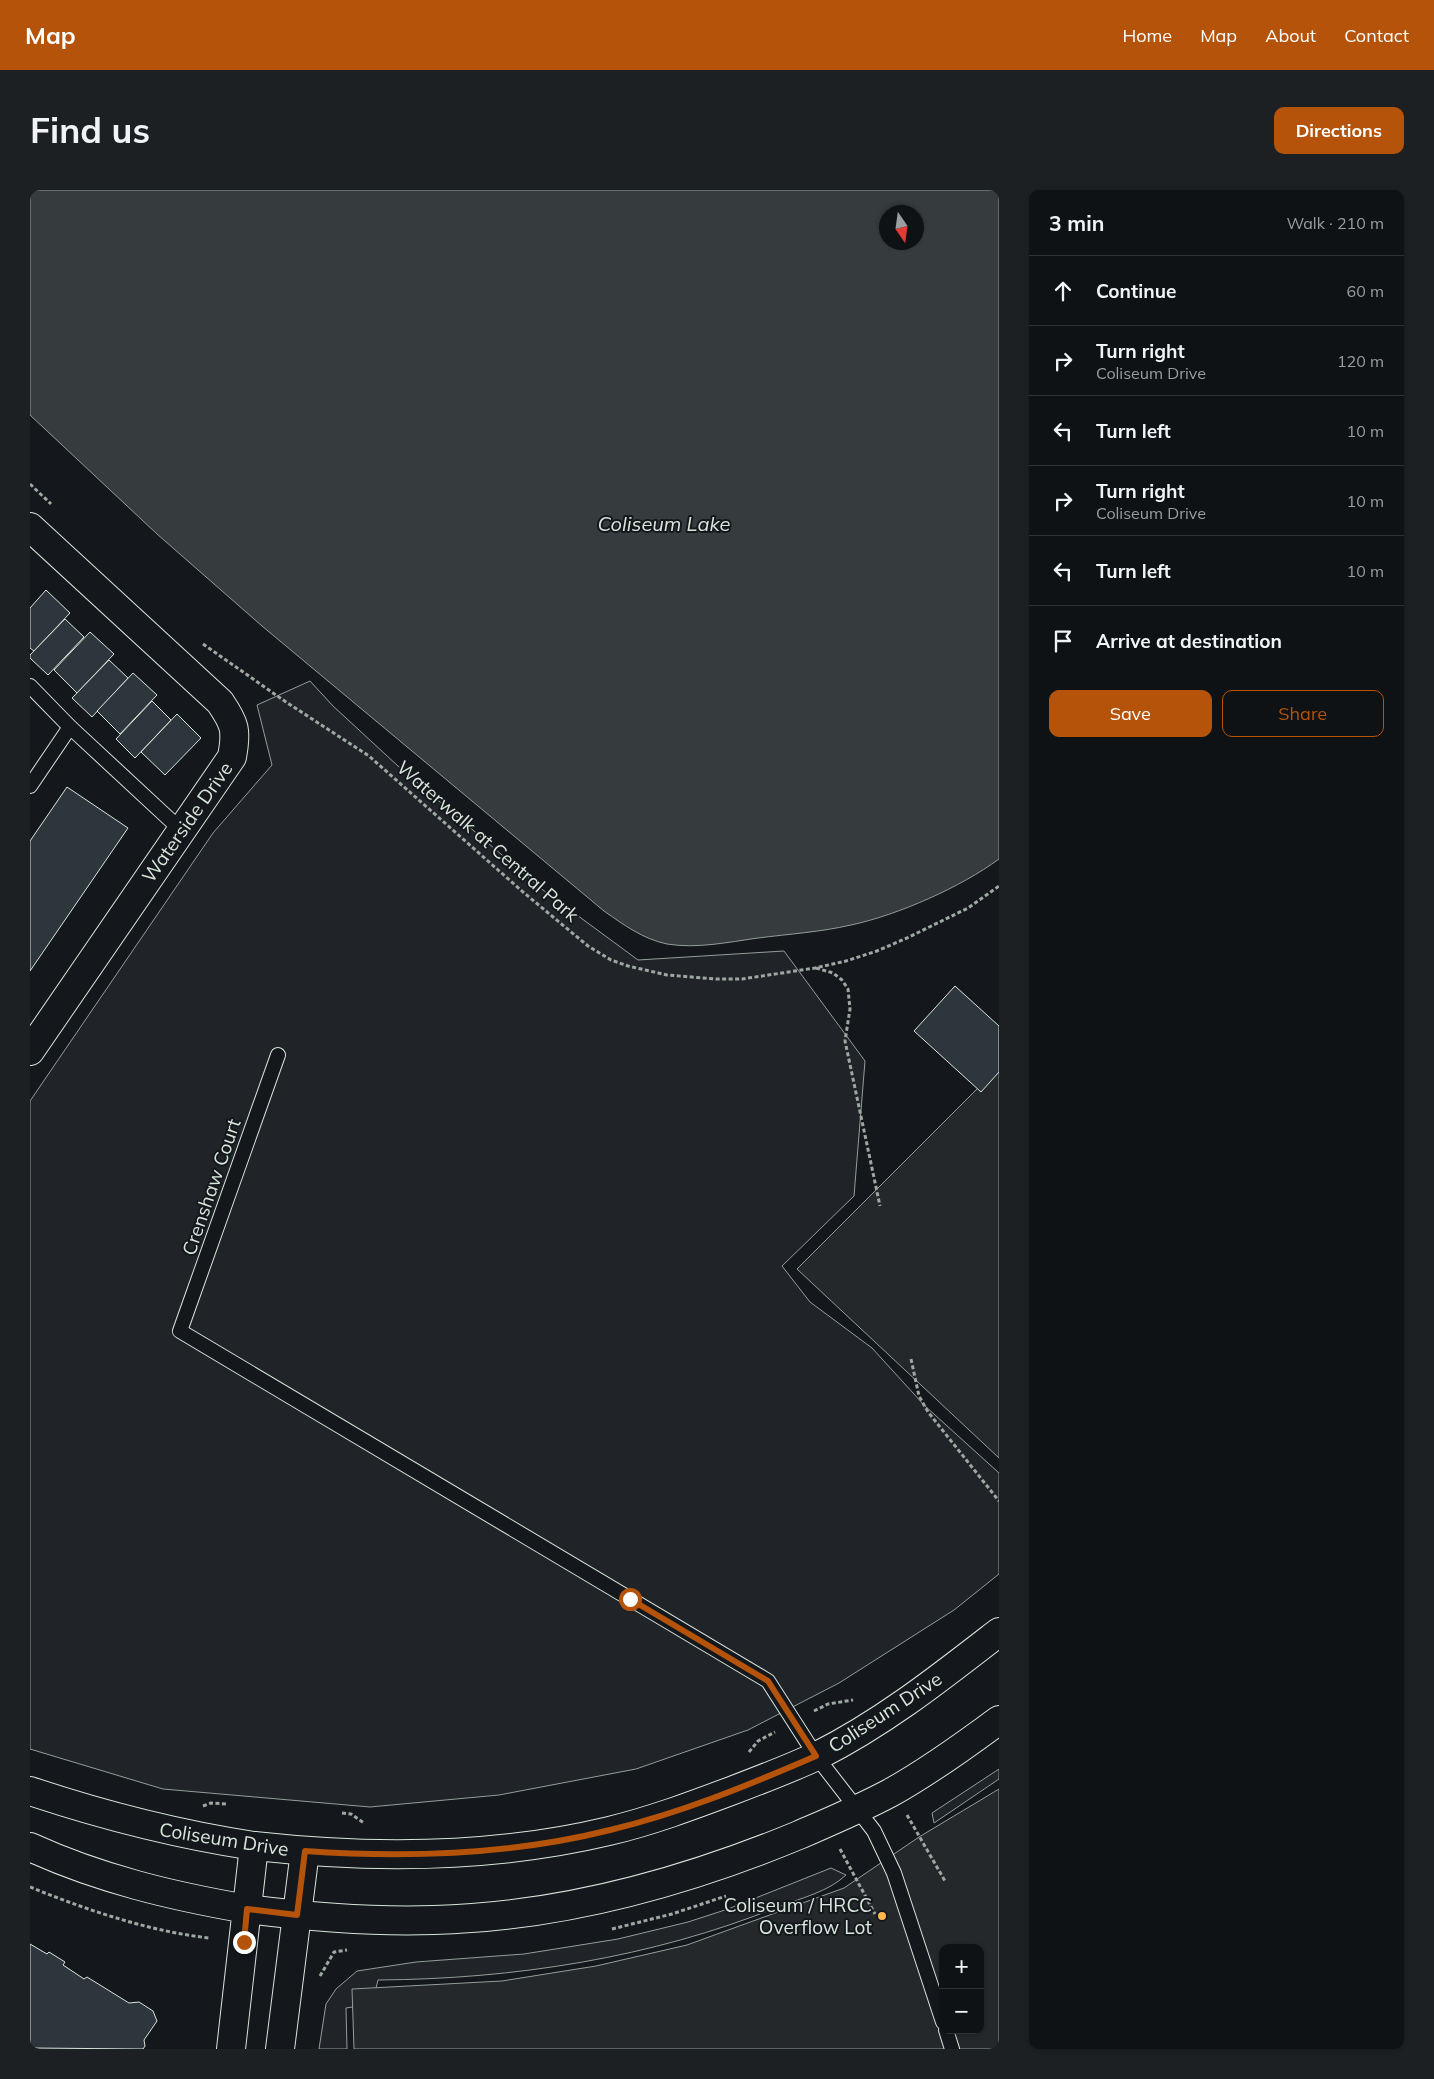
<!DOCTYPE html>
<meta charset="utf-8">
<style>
:root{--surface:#0f1215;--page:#1d2022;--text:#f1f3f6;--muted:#9b9ea0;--line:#2f3234;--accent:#b45309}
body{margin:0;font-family:Mulish,sans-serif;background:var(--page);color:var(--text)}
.controls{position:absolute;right:15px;bottom:15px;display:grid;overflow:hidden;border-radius:10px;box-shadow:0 1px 4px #0004}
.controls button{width:45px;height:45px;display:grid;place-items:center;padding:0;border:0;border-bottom:1px solid var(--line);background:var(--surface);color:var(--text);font:25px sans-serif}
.compass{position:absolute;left:849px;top:15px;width:45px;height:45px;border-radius:50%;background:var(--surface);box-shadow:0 1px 4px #0004;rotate:167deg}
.stop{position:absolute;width:15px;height:15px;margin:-11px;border:4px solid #b45309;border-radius:50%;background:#fff}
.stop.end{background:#b45309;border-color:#fff;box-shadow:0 1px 5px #0008}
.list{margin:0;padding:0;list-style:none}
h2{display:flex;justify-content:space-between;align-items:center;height:65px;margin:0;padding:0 20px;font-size:21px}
h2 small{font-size:16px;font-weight:400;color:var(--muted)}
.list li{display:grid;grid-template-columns:32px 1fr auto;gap:15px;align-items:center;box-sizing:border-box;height:70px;padding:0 20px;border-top:1px solid var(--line)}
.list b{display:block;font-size:19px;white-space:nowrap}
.list p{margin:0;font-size:16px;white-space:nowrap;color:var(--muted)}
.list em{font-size:16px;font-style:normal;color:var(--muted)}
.actions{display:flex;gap:10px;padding:15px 20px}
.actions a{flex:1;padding:11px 0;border:1px solid var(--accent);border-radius:10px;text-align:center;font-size:18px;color:var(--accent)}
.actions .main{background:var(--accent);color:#fff}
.icon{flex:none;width:28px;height:28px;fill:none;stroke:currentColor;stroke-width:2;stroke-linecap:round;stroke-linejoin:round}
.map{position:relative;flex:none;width:969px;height:1859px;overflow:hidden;border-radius:10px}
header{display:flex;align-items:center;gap:30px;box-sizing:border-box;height:70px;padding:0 25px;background:var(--accent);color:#fff}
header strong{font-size:24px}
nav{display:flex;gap:28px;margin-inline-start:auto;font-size:18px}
.intro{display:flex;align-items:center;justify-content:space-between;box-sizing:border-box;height:120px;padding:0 30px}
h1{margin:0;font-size:35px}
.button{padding:12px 22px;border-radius:10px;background:var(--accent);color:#fff;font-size:18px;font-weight:700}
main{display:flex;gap:30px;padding:0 30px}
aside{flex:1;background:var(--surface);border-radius:10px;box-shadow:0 1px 4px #0004}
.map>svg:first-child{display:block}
.green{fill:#202428;stroke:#939e99}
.parking{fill:#24282b;stroke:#939e99;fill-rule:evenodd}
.water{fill:#363b3e;stroke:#939e99;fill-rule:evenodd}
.building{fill:#2c363c;stroke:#d8e6dc}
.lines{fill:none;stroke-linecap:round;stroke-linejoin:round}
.lane-casing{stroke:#d8e6dc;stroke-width:16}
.street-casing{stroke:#d8e6dc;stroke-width:30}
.secondary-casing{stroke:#d8e6dc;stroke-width:30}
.path{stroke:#9da8a2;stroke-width:3;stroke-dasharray:4 2.5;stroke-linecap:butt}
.lane{stroke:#14181c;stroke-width:14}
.street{stroke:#14181c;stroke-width:28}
.secondary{stroke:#14181c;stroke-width:28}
.route{stroke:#b45309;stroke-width:6}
.poi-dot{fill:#ffb74d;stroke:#14181c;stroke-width:2}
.labels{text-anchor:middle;stroke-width:4;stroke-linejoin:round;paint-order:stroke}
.street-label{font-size:19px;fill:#d8e6dc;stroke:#14181c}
.poi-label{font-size:19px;fill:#d8e6dc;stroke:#14181c;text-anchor:end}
.water-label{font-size:20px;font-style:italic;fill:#d8e6dc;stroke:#14181c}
</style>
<header>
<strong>Map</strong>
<nav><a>Home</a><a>Map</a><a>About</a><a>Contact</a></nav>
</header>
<div class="intro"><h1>Find us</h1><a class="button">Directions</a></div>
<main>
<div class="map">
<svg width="969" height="1859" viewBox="0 0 969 1859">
<rect width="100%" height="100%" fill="#14181c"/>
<!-- green -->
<g class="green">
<polygon points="280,491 303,516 368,576 513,700 608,770 754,761 835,871 824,1006 752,1076 780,1112 842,1158 894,1215 969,1283 969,1384 924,1420 809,1493 718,1540 606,1579 469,1605 340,1617 133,1599 0,1559 0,911 183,643 242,575 227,515"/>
<polygon points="969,1579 969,1589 904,1633 902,1623"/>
<path d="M801,1678L816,1685C798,1702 771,1708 748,1717C621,1768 484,1789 348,1790L342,1814L316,1818L317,1859H289L296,1814L306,1799L327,1781L386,1772L494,1764L588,1749L658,1732L698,1719Z"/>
</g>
<!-- parking -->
<g class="parking">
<polygon points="969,877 969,1268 767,1079"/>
<path d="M969,1599V1859H324L322,1799L472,1791L566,1776L657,1755L814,1698L889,1647ZM913,1758H950V1840H913Z"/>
</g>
<!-- water -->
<path class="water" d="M0,0H969V669C931,697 868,725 821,735C791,742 759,744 728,748C699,752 667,759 637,754C613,749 594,735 574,721L232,436L127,344L0,225ZM856,22H886V52H856Z"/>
<!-- building -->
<g class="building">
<polygon points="16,400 40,423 4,461 0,458 0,418"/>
<polygon points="35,429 54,447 18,485 0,468 0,465"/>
<polygon points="60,442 84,464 47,503 24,480"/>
<polygon points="79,470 98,488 62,527 42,508"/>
<polygon points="103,483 127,505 90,544 67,521"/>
<polygon points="122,511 141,530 105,568 86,549"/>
<polygon points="147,524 171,548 135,585 111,562"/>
<polygon points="37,597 98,638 0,781 0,651"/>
<polygon points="925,796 969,836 969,882 951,902 884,841"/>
<polygon points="0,1754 17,1764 19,1762 35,1772 33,1775 54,1789 57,1787 99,1813 109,1812 123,1821 127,1831 114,1850 115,1856 113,1859 0,1858"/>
</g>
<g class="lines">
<!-- lane casing -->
<g class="lane-casing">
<g id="lane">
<polyline points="0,496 40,537 151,640"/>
<polyline points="0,596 40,537"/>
<polyline points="248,865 150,1141 738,1491 786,1566 844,1641 864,1683 913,1832"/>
<polyline points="916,1840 922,1859"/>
</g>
</g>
<!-- street casing -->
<g class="street-casing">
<g id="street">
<path d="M0,337L190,512C205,534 207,540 202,567L0,861"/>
<path d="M0,1601C75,1626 145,1644 224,1656"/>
<path d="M0,1657C70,1689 142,1706 217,1719"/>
</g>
</g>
<!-- secondary casing -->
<g class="secondary-casing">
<g id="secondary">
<path d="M217,1719C279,1727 341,1732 404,1730C530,1727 653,1693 769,1645C799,1632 830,1619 860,1603C898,1582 934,1556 969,1530"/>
<path d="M201,1859L224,1656C342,1669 462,1669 579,1641C621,1631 661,1616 701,1601C730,1590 759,1579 787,1566C853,1533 911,1487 969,1442"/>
<polyline points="250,1859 275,1661"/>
</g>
</g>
<!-- path -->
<g class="path">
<polyline points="0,294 21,314"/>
<polyline points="173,454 256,512 339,566 493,702 558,756 581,770 598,776 637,785 686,789 712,789 785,778 816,771 847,761 877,748 938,718 969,696"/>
<polyline points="786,778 803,783 812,790 818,799 820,819 815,851 850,1016"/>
<polyline points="881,1169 889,1206 898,1222 969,1311"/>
<polyline points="784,1521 798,1514 823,1510"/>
<polyline points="719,1562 728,1551 745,1542"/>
<polyline points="173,1616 181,1613 196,1614"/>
<polyline points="312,1623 321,1624 334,1633"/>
<polyline points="877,1625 915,1691"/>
<polyline points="810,1659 845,1724"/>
<path d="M0,1697C57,1720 118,1741 179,1748"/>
<polyline points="582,1739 642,1724 696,1706"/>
<polyline points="290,1786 304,1762 317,1760"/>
</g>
<!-- lane -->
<use href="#lane" class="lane"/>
<!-- street -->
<use href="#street" class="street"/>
<!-- secondary -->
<use href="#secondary" class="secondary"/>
</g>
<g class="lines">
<!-- route -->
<path class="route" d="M214,1752L217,1719L267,1725L275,1661C376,1668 481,1665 580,1640C651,1623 719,1595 786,1566L738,1491L600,1409"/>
</g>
<!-- markers -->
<circle class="poi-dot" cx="852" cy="1726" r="5"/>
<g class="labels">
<!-- street labels -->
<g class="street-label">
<text transform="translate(157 632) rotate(-55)" y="7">Waterside Drive</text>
<text transform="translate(458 651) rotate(41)" y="7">Waterwalk at Central Park</text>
<text transform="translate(181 997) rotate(-71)" y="7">Crenshaw Court</text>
<text transform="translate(855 1522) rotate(-33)" y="7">Coliseum Drive</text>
<text transform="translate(194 1649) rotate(9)" y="7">Coliseum Drive</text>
</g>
<!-- poi labels -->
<g class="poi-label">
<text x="842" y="1722">Coliseum / HRCC<tspan x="842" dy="22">Overflow Lot</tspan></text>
</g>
<!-- water labels -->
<g class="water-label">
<text x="634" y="341">Coliseum Lake</text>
</g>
</g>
</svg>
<div class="controls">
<button>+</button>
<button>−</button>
</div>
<svg class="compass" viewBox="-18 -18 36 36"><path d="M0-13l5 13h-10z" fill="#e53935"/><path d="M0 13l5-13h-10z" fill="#9b9ea0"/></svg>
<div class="stop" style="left:600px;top:1409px"></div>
<div class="stop end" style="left:214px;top:1752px"></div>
</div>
<aside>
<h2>3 min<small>Walk · 210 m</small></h2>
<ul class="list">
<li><svg class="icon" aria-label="ahead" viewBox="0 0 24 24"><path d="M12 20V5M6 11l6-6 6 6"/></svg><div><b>Continue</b></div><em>60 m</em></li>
<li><svg class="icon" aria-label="right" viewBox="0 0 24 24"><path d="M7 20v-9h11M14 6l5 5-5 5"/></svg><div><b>Turn right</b><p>Coliseum Drive</p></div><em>120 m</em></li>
<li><svg class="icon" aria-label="left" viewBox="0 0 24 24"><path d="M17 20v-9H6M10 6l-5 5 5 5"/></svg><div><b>Turn left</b></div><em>10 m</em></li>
<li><svg class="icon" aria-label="right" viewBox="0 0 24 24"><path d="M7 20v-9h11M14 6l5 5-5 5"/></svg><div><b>Turn right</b><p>Coliseum Drive</p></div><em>10 m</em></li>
<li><svg class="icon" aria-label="left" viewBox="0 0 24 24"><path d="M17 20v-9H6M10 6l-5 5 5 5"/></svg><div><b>Turn left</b></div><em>10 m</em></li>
<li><svg class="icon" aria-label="arrive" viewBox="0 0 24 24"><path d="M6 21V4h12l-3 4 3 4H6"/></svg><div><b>Arrive at destination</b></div></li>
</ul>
<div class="actions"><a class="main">Save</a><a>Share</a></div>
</aside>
</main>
